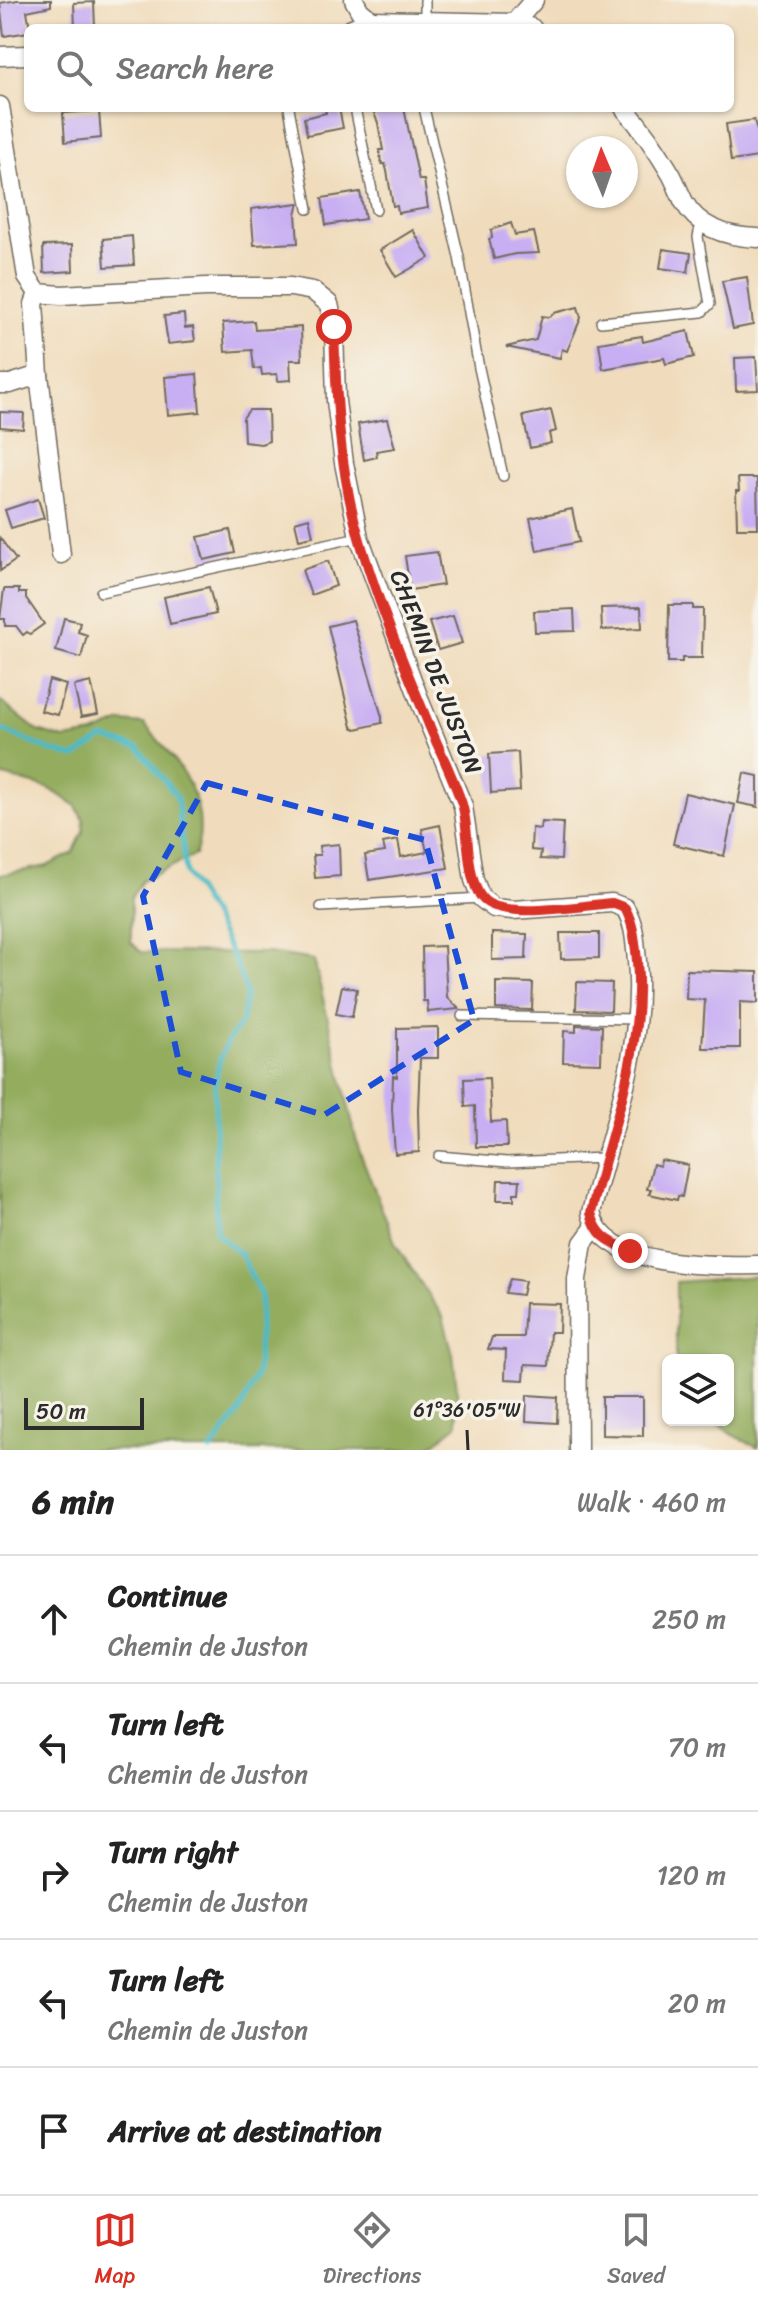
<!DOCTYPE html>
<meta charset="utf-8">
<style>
:root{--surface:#fff;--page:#f2f2f2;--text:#222;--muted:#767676;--line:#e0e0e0;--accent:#d93025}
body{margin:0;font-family:Sriracha,sans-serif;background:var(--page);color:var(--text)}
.controls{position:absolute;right:24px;bottom:24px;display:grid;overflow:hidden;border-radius:12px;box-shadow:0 2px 6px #0004}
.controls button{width:72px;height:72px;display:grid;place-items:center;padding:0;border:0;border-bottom:2px solid var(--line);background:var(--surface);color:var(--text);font:40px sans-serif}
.compass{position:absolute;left:566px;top:136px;width:72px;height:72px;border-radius:50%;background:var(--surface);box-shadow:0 2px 6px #0004;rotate:358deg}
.scale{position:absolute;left:24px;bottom:20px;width:120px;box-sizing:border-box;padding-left:8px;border:4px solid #2b2b2b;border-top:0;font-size:22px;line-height:28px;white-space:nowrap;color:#2b2b2b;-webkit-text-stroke:6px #f7f3e8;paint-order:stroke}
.stop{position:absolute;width:24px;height:24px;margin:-18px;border:6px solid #d93025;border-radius:50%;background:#fff}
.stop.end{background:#d93025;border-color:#fff;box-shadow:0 2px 8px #0008}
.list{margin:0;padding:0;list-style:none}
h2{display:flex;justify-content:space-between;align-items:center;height:104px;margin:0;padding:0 32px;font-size:34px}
h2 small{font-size:26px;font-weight:400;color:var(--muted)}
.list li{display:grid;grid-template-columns:52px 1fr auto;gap:24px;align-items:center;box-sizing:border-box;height:128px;padding:0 32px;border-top:2px solid var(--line)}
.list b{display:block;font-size:30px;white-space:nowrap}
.list p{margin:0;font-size:26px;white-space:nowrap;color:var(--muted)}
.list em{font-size:26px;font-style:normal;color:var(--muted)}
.icon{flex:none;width:44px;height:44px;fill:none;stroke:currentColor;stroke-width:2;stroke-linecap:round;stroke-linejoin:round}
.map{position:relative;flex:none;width:758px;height:1450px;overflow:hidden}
.search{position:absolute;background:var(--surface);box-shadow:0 2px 6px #0004;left:24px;right:24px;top:24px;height:88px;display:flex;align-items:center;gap:20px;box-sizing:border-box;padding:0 28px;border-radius:12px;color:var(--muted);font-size:30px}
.sheet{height:744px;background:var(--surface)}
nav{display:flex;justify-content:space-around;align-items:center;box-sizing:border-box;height:112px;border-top:2px solid var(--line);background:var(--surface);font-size:22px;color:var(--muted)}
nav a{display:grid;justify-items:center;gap:4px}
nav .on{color:var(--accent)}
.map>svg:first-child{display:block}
.forest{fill:#93ac5d;stroke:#5f6c44;stroke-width:2}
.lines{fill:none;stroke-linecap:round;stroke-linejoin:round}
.stream{stroke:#4cbac6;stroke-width:5}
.building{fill:#c8aff3}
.service-casing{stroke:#70695e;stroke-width:12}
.minor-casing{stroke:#70695e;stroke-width:21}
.service{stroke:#fff;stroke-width:9}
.minor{stroke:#fff;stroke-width:18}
.route{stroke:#d93025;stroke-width:10}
.marked{fill:none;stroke:#1d4ed8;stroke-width:6;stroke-dasharray:16 10;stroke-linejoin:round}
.ticks{fill:none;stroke:#2b2b2b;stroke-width:3}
.labels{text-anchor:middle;stroke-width:7;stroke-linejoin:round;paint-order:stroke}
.street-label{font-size:24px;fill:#2b2b2b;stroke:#f7f3e8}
.ticks-label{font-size:20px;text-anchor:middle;fill:#2b2b2b;stroke:#f7f3e8;stroke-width:7;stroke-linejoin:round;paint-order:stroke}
</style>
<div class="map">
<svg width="758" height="1450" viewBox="0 0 758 1450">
<rect width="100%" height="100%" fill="#f7f3e8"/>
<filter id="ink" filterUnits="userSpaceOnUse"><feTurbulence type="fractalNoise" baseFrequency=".0125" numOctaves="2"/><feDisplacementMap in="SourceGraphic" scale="16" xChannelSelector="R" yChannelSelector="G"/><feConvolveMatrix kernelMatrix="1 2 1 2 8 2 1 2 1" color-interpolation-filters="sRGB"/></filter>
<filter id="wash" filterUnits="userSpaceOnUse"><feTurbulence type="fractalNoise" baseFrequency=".006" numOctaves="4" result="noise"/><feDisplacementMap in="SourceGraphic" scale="32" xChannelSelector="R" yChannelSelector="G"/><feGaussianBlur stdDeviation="1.8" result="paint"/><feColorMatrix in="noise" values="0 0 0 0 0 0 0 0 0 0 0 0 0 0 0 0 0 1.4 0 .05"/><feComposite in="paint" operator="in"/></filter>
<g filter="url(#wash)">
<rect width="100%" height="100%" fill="#f0dcbc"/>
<!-- forest -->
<g class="forest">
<path d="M0,701L38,731L65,739L94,734L122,722L144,724C178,762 213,802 195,855L142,881L131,898V942L141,952L269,953L314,960L358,1147L396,1245L443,1317L453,1354L457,1389V1425L426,1450H0V875L47,866L73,853L83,832L84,820L75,805L48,788L0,775Z"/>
<polygon points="758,1276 758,1448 731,1434 713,1420 728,1420 728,1360 676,1360 676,1282"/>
</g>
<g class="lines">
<!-- stream -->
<polyline class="stream" points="0,729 52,751 75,757 103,738 139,748 177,797 186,873 212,915 237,966 246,992 242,1021 227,1043 219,1062 215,1085 216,1232 242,1256 261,1296 257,1374 240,1411 211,1450"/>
</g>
<g id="blocks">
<!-- building -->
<g class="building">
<polygon points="18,0 51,0 51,6 27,11 30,28 28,32 4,36 0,3"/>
<polygon points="94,2 95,28 75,28 74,3"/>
<polygon points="325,108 339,108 343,128 307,135 304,118 326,113"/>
<polygon points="372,108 404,108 419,180 424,180 428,208 398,213 397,206 393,206 387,171 385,164 382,164 379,150 383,150 378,123"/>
<polygon points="99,111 101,138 65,142 63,113"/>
<polygon points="754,120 758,134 758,157 731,161 726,124"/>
<polygon points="360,192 365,219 326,225 322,198"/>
<polygon points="299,203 296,214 298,243 254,245 251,209"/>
<polygon points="511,223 515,235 534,232 539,253 515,254 494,259 489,239 492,238 491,230"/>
<polygon points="413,230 429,258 396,277 380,250"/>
<polygon points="132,236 134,265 105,267 103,239"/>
<polygon points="72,245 73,271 44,273 43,246"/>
<polygon points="663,249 691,253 688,272 660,268"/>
<polygon points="747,277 753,325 733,329 722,281"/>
<polygon points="578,307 581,318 567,351 562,349 560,358 506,347 536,340 542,316 550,317 554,313"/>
<polygon points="184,314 185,328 193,327 195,341 168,344 164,316"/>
<polygon points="254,321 255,330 301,327 302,360 290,360 291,380 278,381 277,374 262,375 261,368 254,369 252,350 225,352 223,323"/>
<polygon points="688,331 694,357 666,364 664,358 603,369 599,343 642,336 643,342"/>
<polygon points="756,357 758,390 736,391 735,358"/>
<polygon points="197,374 200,412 168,415 165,377"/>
<polygon points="249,410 268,410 269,441 261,444 244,442 243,418"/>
<polygon points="551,410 556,431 549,433 551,443 530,448 523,416"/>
<polygon points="0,412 24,413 23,429 0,427"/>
<polygon points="387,419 395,448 376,451 377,457 364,460 358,424"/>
<polygon points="738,478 757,478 758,528 737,528 736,491 739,491"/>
<polygon points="38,499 44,518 11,528 5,510"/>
<polygon points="572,509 579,542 537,551 530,518"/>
<polygon points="309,518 313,536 299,539 295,522"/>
<polygon points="230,530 235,553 204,560 198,537"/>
<polygon points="0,538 16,560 0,571"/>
<polygon points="437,552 443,585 410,590 405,556"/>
<polygon points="328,561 336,586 311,595 302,570"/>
<polygon points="209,587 216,614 170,624 164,597"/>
<polygon points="4,589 19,589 19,593 26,593 26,598 44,624 30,634 27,632 23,635 16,626 5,626 5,619 0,619"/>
<polygon points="669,605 693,605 693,609 703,609 702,658 682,658 682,662 668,662"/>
<polygon points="641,607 642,628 602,630 601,608"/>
<polygon points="574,609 575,631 535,632 534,611"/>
<polygon points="453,616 462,643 438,650 429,622"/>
<polygon points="64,618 80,622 78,632 87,635 81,658 56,651"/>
<polygon points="353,620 382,717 382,723 356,729 352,727 328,626"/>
<polygon points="49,680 66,685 58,715 41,711"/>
<polygon points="91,682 98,714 81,717 74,686"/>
<polygon points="518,752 520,791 491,793 489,754"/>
<polygon points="744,773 758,776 758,807 738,803"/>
<polygon points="685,793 735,805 724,856 673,844"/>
<polygon points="541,822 563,823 561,860 540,859 541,851 531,850 532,828 540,829"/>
<polygon points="440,825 448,868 369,880 365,855 385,852 383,843 398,840 401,857 427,852 422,829"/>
<polygon points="339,844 340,876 315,878 313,855 320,855 319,846"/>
<polygon points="492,933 527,934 526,959 492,960"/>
<polygon points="560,933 599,933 599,958 561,959"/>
<polygon points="444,946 447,997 459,1009 428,1012 427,1001 423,1001 422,947"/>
<polygon points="687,970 758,972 758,1003 740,1002 740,1048 702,1048 705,1000 686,999"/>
<polygon points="496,982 533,983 532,1010 496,1009"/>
<polygon points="577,982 612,983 611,1011 576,1010"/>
<polygon points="342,986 357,989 352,1017 336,1014"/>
<polygon points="576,1025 602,1026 601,1063 563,1062 564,1031 576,1032"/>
<polygon points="438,1027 438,1058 420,1058 418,1110 419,1152 395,1154 392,1109 393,1076 397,1077 397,1028"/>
<polygon points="489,1078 491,1122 506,1121 507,1147 476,1147 475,1106 465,1107 464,1079"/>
<polygon points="661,1160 688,1165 682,1197 678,1196 677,1200 649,1194 651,1189 647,1189 653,1164 660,1166"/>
<polygon points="498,1180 520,1180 519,1193 514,1193 514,1200 497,1200"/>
<polygon points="510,1279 525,1281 522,1295 505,1293"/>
<polygon points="525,1303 560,1304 559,1332 550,1332 548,1366 525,1365 524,1380 505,1379 506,1350 488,1349 492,1337 523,1337"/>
<polygon points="527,1395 558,1397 557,1423 526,1421"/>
<polygon points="602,1397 643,1397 643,1436 602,1435"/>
</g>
</g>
</g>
<g filter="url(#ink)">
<use href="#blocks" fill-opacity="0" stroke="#70695e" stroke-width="2"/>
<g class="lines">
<!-- service casing -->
<g class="service-casing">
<g id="service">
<polyline points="425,21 425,0"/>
<polyline points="289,108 308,209"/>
<polyline points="355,108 376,210"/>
<polyline points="424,108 459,257 479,368 503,476"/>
<polyline points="601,322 702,312 710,304 698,237 701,223"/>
<polyline points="101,592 359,537"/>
<polyline points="321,907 481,898"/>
<polyline points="462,1016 638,1019"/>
<polyline points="439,1156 507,1162 604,1158"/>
</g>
</g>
<!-- minor casing -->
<g class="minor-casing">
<g id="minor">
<polyline points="354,0 360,11 371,20"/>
<polyline points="514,23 534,0"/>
<polyline points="352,28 371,20 514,23 532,28"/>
<polyline points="0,56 28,55"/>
<path d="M0,106L27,277L38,293L61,295L206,287H291L313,291L329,304L334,327L336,401L344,463L359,537L421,704L463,806L474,880L481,898L494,908L513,910L612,903L625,908C635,925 635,941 637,961C645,1048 611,1129 591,1213C604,1269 713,1266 758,1265"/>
<path d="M624,108C642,128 657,150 671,174C676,183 679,192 684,202C699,229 729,237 758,238"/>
<polyline points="38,293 34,304 39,375 61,554"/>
<polyline points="0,384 10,384 39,375"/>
<polyline points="578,1450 577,1279 583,1243 594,1228"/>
</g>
</g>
<!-- service -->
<use href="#service" class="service"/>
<!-- minor -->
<use href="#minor" class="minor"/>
</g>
</g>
<g class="lines" filter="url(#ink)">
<!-- route -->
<path class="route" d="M334,327C336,397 339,469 359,537C376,598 405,667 429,725C440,751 453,777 462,804C470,829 465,878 482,898C500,921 584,905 612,903L625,908C634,925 635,941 637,961C645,1049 611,1129 591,1213C597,1237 609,1241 630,1251"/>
</g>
<!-- marked area -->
<path class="marked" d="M207,783L425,840L474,1020L324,1115L181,1072L143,896Z"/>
<!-- ticks -->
<path class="ticks" d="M467,1430L468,1450"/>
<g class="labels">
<!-- street labels -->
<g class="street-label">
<text transform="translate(436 672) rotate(69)" y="8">CHEMIN DE JUSTON</text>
</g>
</g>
<g class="ticks-label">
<text x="467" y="1417">61°36'05"W</text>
</g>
</svg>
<div class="controls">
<button><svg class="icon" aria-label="layers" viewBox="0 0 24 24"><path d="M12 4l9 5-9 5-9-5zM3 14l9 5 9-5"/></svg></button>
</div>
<svg class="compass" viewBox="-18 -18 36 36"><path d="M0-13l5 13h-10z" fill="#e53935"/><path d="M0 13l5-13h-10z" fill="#767676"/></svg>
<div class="scale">50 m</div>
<div class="stop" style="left:334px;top:327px"></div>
<div class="stop end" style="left:630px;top:1251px"></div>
<div class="search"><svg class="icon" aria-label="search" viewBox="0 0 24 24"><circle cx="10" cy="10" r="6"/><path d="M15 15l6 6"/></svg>Search here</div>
</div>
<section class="sheet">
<h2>6 min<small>Walk · 460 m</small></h2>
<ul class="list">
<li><svg class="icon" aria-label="ahead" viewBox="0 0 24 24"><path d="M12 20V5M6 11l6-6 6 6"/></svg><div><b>Continue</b><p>Chemin de Juston</p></div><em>250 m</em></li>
<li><svg class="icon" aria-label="left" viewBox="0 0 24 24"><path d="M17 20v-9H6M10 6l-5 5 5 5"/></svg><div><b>Turn left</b><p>Chemin de Juston</p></div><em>70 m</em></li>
<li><svg class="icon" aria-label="right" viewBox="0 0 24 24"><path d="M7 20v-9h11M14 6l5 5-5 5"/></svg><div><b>Turn right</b><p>Chemin de Juston</p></div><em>120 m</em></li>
<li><svg class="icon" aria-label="left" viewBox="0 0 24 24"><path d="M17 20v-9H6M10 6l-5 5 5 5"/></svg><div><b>Turn left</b><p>Chemin de Juston</p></div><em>20 m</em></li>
<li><svg class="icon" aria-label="arrive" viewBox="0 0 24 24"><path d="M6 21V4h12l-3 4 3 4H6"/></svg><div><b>Arrive at destination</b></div></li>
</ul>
</section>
<nav>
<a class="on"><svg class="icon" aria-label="map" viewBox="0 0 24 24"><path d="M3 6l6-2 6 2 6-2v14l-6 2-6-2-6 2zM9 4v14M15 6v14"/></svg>Map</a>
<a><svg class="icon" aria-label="directions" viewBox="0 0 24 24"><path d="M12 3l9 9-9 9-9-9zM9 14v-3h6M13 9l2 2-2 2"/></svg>Directions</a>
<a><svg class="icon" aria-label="saved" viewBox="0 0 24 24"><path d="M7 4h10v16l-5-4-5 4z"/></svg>Saved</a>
</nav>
